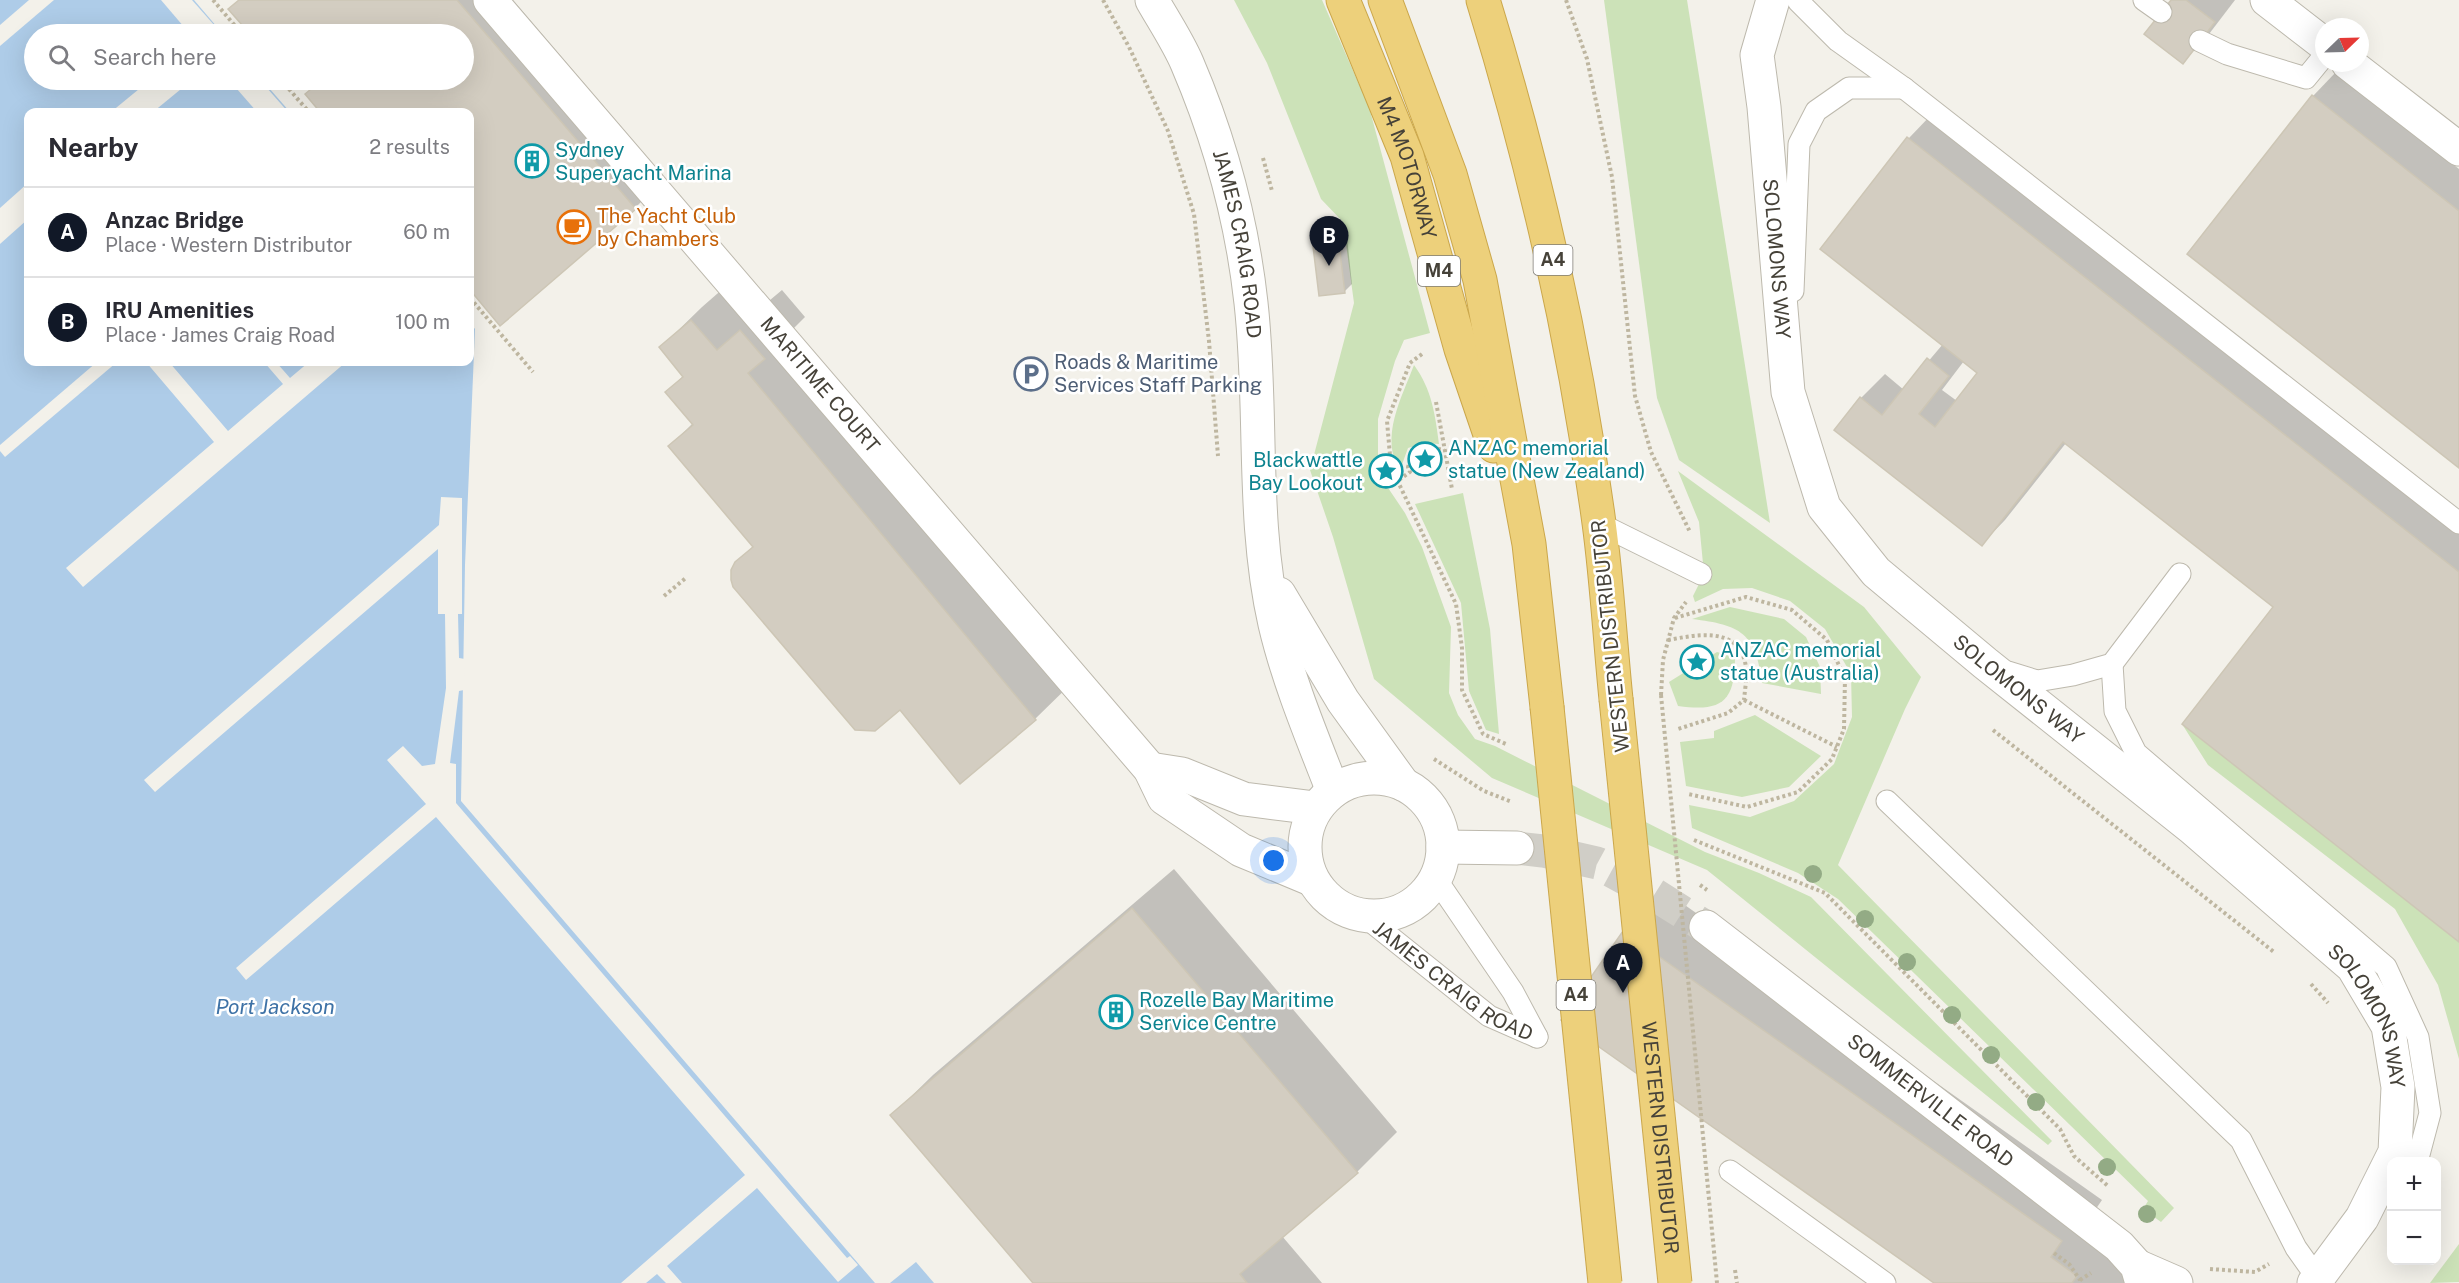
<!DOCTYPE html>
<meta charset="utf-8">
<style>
:root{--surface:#fff;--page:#f2f2f3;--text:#2b2b33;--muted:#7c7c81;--line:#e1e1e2;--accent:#111827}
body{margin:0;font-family:"Public Sans",sans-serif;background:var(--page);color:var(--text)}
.controls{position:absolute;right:18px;bottom:18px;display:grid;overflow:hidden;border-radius:12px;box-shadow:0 6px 24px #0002}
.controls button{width:54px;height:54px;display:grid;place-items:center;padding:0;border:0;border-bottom:2px solid var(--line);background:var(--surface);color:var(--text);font:30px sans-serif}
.compass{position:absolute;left:2315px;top:18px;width:54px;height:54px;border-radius:50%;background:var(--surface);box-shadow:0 6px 24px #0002;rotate:67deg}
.you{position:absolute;left:1274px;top:861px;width:21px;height:21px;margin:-15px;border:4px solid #fff;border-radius:50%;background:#1a73e8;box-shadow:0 0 0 9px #1a73e833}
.badge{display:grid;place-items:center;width:39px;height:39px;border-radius:50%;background:var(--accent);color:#fff;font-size:20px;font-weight:700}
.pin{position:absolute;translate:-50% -50px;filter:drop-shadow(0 2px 3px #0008)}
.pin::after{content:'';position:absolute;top:32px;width:21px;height:18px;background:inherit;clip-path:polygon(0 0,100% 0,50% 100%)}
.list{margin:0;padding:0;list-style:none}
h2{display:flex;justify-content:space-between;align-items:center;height:78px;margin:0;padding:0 24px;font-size:26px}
h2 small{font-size:20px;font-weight:400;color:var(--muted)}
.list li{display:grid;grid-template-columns:39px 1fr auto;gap:18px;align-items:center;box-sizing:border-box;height:90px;padding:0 24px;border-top:2px solid var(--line)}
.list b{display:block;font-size:22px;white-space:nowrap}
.list p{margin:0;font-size:20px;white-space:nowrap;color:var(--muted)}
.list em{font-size:20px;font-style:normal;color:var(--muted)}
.icon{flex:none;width:33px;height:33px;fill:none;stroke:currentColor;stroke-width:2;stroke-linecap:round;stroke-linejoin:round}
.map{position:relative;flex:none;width:2459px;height:1283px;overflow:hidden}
.search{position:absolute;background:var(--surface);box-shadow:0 6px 24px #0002;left:24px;top:24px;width:450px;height:66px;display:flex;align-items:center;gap:15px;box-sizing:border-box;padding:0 21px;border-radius:33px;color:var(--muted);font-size:22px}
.panel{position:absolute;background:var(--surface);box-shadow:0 6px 24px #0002;left:24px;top:108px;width:450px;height:258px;border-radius:12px}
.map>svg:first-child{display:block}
.green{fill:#cce2b8}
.water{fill:#aecce8}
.pier{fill:#f3f1ea}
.shadow{fill:#0003;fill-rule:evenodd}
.building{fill:#d3cdc1;stroke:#cdc6b5;stroke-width:1.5}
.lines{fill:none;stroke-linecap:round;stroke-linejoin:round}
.minor-tunnel{stroke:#d0cec7;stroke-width:33;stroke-dasharray:33 16;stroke-linecap:butt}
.service-casing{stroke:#bdb9ad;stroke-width:23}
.minor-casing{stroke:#bdb9ad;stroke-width:35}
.motorway-casing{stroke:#cba74b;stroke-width:35}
.path{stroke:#beb6a0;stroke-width:4;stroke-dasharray:3 3;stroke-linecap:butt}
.service{stroke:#fff;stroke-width:21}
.minor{stroke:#fff;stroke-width:33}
.motorway{stroke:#edd07b;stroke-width:33}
.motorway-bridge-casing{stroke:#cba74b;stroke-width:35;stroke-linecap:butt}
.path-bridge{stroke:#beb6a0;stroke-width:4;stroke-dasharray:3 3;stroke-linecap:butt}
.motorway-bridge{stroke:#edd07b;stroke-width:33}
.tree{fill:#93ab85}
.labels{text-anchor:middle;stroke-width:5;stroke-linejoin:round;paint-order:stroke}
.shield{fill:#fff;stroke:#7e7b74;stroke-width:1.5}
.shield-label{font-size:18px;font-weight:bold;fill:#464239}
.culture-label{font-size:20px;fill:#0d838f;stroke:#fff;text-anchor:start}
.street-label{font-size:20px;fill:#464239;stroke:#fff}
.food-label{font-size:20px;fill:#c56008;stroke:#fff;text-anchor:start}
.service-label{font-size:20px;fill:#4e5e75;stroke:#fff;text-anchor:start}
.water-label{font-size:21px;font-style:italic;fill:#3e72a6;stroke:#fff}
</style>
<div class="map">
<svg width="2459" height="1283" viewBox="0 0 2459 1283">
<rect width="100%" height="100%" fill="#f3f1ea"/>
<!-- green -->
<g class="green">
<polygon points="1234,0 1322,0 1369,107 1430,333 1404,340 1395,361 1378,419 1378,473 1405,513 1422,547 1451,627 1449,693 1458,715 1475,739 1495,746 1705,852 1759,873 1811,897 2052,1141 2048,1145 1707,870 1492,778 1374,679 1333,537 1310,470 1354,303 1343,222 1321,199 1267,63"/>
<polygon points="1604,0 1687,0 1770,523 1679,460 1657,398"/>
<path d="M1414,365C1432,390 1435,414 1439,444L1424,443L1408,448L1400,470C1379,438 1402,397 1414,365Z"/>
<polygon points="1678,471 1864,607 1921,677 1905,709 1838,865 2174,1208 2161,1222 2143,1209 2148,1201 1838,899 1798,873 1692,828 1689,805 1750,817 1794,801 1834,764 1852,717 1851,674 1825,629 1790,601 1752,588 1723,589 1695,602 1693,596 1704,574 1699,522"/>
<polygon points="1463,493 1490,629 1499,734 1486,730 1469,691 1461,603 1415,504"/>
<path d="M1730,607L1784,619L1806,637L1820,667L1821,694L1762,683C1756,633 1741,625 1692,619Z"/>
<path d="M1717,652L1735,657C1735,702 1722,712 1678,706L1669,682Z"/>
<polygon points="1755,715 1821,756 1789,787 1742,797 1686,786 1680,742 1714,738 1714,731"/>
<polygon points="2182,724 2459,942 2459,1059 2438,985 2395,909 2208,765"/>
<polygon points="2459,1244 2459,1282 2430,1283"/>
</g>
<!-- water -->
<g class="water">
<polygon points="0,0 194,0 223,34 34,34 34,80 262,80 290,112 28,112 28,362 470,362 470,323 475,329 465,565 461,801 875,1283 0,1283"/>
<polygon points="916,1262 934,1283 890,1283"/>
</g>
<!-- pier -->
<g class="pier">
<polygon points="29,0 54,0 0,46 0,25"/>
<polygon points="161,0 192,0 222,34 190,34"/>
<polygon points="150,80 192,80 153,112 111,112"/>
<polygon points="229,80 260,80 288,112 257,112"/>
<polygon points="28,183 28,219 0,244 0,208"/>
<polygon points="97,362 117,362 5,457 0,451 0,445"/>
<polygon points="146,362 169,362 228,431 283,384 264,362 276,362 290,378 309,362 346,362 83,587 66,568 214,442"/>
<polygon points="441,497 462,498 462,614 458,614 459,658 465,659 464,690 459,691 450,763 456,764 456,803 847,1258 850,1256 858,1265 838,1282 757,1188 667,1266 682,1283 666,1283 657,1274 646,1283 621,1283 745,1175 436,817 246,980 236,968 426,804 387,760 403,746 422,766 435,764 446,688 445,614 438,614 438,549 155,792 144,780 439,525"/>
</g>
<!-- shadow -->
<g class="shadow">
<polygon points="239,0 513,0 665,178 635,208 500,324 470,288 470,112 322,112 307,94 322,80 464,80 464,34 252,34 230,9"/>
<polygon points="2172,0 2235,0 2206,38 2183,62"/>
<polygon points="2336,72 2459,169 2459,466 2313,96"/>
<path d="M1932,114L2459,530V940L2275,607L2066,443L2005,520L1982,544L1836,429L1861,398L1885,374L1904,390L1943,344L1822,248L1909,138ZM1964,361L1979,373L1957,401L1942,390Z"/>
<polygon points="1346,228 1352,284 1344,292 1314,239 1321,231"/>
<polygon points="733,280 758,310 782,290 805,317 789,333 1076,679 1035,719 900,708 737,563 754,545 670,446 693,423 667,392 684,375 661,347 702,307"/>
<polygon points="1174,869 1397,1132 1357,1172 1282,1236 1322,1283 1034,1283 892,1115 933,1075"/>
<polygon points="1665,891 2102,1200 2091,1216 2132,1283 1937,1283 1624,932"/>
</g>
<!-- building -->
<g class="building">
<polygon points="239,0 457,0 636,209 500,326 470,290 470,112 320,112 305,94 322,80 464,80 464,34 250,34 228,9"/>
<polygon points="2171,0 2186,0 2215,22 2183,64 2144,34"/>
<polygon points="2312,95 2459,211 2459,468 2187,254"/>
<polygon points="1907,137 2459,572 2459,942 2182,724 2273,607 2063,442 1982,546 1834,430 1860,397 1882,415 1927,358 1949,376 1919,414 1935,427 1977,373 1820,249"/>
<polygon points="1338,236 1345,293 1319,296 1312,238"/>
<polygon points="691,320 717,350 740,330 765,359 748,373 1036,720 960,784 900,710 875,731 855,730 733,587 731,580 731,570 735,562 753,547 668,446 693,425 665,392 683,377 659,347"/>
<polygon points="1132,908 1358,1173 1240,1274 1247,1283 1033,1283 890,1115"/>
<polygon points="1623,931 2062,1241 2051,1257 2077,1276 2072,1283 1934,1283 1561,1020"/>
</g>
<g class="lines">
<!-- minor-tunnel -->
<polyline class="minor-tunnel" points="1517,848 1543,851 1597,863 1652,893 1706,927"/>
<!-- service casing -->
<g class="service-casing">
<g id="service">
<polyline points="2144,0 2161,12"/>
<polyline points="1798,1 1838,41 1904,88 2459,523"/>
<polyline points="2200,41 2227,54 2306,78 2324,56"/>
<polyline points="1793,291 1799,144 1816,111 1849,88 1904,88"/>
<polyline points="1600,524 1701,574"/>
<polyline points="2112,664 2115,711 2136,753 2386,967 2418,1037 2430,1113 2417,1162"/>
<polyline points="2008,672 2037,681 2073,675 2112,664 2180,574"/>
<polyline points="1887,801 2241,1140 2296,1248 2318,1279"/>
<polyline points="1436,879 1513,992 1537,1037"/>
<path id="s1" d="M1364,916L1489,1016L1537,1037"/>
<polyline points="1730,1171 1885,1283"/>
</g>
</g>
<!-- minor casing -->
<g class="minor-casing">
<g id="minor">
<path id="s2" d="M490,0L1150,769L1164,798L1241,850L1311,879"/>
<path id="s3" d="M1152,0C1164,21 1178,42 1187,63C1220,140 1242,221 1251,303C1263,409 1251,519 1275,624C1288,680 1312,737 1333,791"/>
<path id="s4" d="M1773,0L1757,55L1764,107L1788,392L1824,507L1876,572L1985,663L2191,827L2353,967L2388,1026L2398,1087L2395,1152L2362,1218L2314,1283"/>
<polyline points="2267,0 2324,44"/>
<polyline points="2348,63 2459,149"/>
<polyline points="1279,594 1343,701 1403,784"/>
<polyline points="1150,769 1182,774 1244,799 1315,808"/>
<circle cx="1374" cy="847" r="69"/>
<polyline points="1443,847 1517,848"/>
<path id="s5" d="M1706,927L2119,1246L2137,1266L2142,1283"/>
<polyline points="2137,1266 2176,1283"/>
</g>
</g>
<!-- motorway casing -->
<g class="motorway-casing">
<g id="motorway">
<path id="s6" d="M1343,0L1407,156L1461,349L1494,446"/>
<polyline points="1385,0 1450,174 1480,280 1529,544 1547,707"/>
<path d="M1483,0C1536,171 1575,345 1599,523C1607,581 1610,641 1616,699"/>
</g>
</g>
<!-- path -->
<g class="path">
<polyline points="213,0 242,34"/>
<polyline points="1103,0 1129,47 1168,131 1194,214 1209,341 1218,456"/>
<polyline points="1566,0 1587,59 1612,177 1635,396 1651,452 1690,532"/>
<polyline points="281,80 309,112"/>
<polyline points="1263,158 1272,191"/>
<polyline points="470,298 533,372"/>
<polyline points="1422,354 1410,363 1387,421 1391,467 1456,604 1462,648 1462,690 1483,734 1506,744"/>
<polyline points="1436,402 1452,489"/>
<polyline points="1399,480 1410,472 1408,467 1412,454 1429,447 1444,450"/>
<polyline points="664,596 687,577"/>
<polyline points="1675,618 1746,597 1792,610 1827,640 1845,678 1844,729 1832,759 1798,792 1747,807 1688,794"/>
<path d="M1668,640C1695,635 1737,626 1745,662C1748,674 1745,688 1744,700L1728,713L1678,729"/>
<polyline points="1661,695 1663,660 1674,618 1686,602"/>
<polyline points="1744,700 1837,747"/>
<polyline points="1993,730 2274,952"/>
<polyline points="1434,759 1484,791 1512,802"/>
<polyline points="1694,840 1825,893 2060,1129 2074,1156 2109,1187"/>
<polyline points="1700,885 1707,890"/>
<polyline points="2311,984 2328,1003"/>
<polyline points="2054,1253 2069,1264 2080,1280 2079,1283"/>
<polyline points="2210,1269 2255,1272 2269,1264"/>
<polyline points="1735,1270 1737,1283"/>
<polyline points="2080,1280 2091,1273"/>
</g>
<!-- service -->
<use href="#service" class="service"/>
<!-- minor -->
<use href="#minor" class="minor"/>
<!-- motorway -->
<use href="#motorway" class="motorway"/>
<!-- motorway-bridge casing -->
<g class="motorway-bridge-casing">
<g id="motorway-bridge">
<path id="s7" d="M1616,699L1675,1283"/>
<polyline points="1547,707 1605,1283"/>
</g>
</g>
<!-- path-bridge -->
<polyline class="path-bridge" points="1661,695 1717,1283"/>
<!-- motorway-bridge -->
<use href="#motorway-bridge" class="motorway-bridge"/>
</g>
<!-- trees -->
<g class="tree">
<circle cx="1813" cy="874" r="9"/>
<circle cx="1865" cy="919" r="9"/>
<circle cx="1907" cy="962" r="9"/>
<circle cx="1952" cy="1015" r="9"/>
<circle cx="1991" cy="1055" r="9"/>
<circle cx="2036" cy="1102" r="9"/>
<circle cx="2107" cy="1167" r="9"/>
<circle cx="2147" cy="1214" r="9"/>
</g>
<!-- icons -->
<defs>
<g id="building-ring" transform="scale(1.725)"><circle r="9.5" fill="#fff" stroke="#0f9aa8" stroke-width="1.5"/><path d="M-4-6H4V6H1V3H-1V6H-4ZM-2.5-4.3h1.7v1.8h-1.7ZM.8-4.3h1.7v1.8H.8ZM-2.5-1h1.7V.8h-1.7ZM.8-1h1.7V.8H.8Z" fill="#0f9aa8"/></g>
<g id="cafe-ring" transform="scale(1.725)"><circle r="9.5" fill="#fff" stroke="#e8710a" stroke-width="1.5"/><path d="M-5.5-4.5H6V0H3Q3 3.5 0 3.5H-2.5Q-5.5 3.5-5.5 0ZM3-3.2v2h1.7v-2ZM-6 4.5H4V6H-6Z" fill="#e8710a"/></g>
<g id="parking-ring" transform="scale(1.725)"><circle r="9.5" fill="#fff" stroke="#5c6f8a" stroke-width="1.5"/><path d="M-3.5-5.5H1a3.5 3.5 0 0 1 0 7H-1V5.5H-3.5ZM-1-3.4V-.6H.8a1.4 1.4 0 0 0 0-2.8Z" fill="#5c6f8a"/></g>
<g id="sight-ring" transform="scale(1.725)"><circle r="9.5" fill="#fff" stroke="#0f9aa8" stroke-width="1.5"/><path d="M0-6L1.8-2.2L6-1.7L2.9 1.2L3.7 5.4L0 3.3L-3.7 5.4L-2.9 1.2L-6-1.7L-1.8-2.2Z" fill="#0f9aa8"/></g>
</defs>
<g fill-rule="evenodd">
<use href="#building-ring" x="532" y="161"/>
<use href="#cafe-ring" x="574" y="227"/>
<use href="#parking-ring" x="1031" y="374"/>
<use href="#sight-ring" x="1425" y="459"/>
<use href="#sight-ring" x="1386" y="471"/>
<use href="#sight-ring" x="1697" y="662"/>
<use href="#building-ring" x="1116" y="1012"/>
</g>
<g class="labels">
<!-- shield labels -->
<g class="shield">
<rect x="1533.5" y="245" width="39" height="30" rx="4.5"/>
<rect x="1418" y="256" width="42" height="30" rx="4.5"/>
<rect x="1556.5" y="980" width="39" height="30" rx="4.5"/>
</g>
<g class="shield-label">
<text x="1553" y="266">A4</text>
<text x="1439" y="277">M4</text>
<text x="1576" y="1001">A4</text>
</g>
<!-- culture labels -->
<g class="culture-label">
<text x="555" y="157">Sydney<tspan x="555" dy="23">Superyacht Marina</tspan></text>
<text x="1448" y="455">ANZAC memorial<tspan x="1448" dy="23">statue (New Zealand)</tspan></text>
<text x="1363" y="467" text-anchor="end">Blackwattle<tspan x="1363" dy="23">Bay Lookout</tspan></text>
<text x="1720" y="657">ANZAC memorial<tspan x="1720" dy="23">statue (Australia)</tspan></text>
<text x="1139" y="1007">Rozelle Bay Maritime<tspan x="1139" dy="23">Service Centre</tspan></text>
</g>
<!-- street labels -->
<g class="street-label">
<text dy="7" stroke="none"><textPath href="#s6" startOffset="180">M4 MOTORWAY</textPath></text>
<text dy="7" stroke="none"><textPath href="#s3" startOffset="261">JAMES CRAIG ROAD</textPath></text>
<text dy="7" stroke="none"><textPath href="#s4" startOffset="262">SOLOMONS WAY</textPath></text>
<text dy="7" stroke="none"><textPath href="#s2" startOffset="507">MARITIME COURT</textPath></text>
<text transform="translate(1610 636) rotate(-96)" y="7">WESTERN DISTRIBUTOR</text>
<text dy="7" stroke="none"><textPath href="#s4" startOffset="784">SOLOMONS WAY</textPath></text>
<text dy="7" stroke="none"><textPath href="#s1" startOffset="111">JAMES CRAIG ROAD</textPath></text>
<text dy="7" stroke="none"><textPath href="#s4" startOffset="1270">SOLOMONS WAY</textPath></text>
<text dy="7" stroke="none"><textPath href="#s5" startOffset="284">SOMMERVILLE ROAD</textPath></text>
<text dy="7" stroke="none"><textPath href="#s7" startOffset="441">WESTERN DISTRIBUTOR</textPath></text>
</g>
<!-- food labels -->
<g class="food-label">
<text x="597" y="223">The Yacht Club<tspan x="597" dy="23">by Chambers</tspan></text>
</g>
<!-- service labels -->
<g class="service-label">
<text x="1054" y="369">Roads &amp; Maritime<tspan x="1054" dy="23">Services Staff Parking</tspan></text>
</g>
<!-- water labels -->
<g class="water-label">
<text x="275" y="1014">Port Jackson</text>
</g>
</g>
</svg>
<div class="controls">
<button>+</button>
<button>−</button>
</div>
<svg class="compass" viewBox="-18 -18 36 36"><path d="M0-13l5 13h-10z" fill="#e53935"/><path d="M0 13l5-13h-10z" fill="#7c7c81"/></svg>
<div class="you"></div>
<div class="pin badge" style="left:1623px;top:993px">A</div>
<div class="pin badge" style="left:1329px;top:266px">B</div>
<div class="search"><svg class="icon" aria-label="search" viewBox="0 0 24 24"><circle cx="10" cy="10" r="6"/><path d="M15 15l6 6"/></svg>Search here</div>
<section class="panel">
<h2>Nearby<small>2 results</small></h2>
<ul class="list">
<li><span class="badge">A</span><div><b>Anzac Bridge</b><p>Place · Western Distributor</p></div><em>60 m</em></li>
<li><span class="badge">B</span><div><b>IRU Amenities</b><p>Place · James Craig Road</p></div><em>100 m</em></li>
</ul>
</section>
</div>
